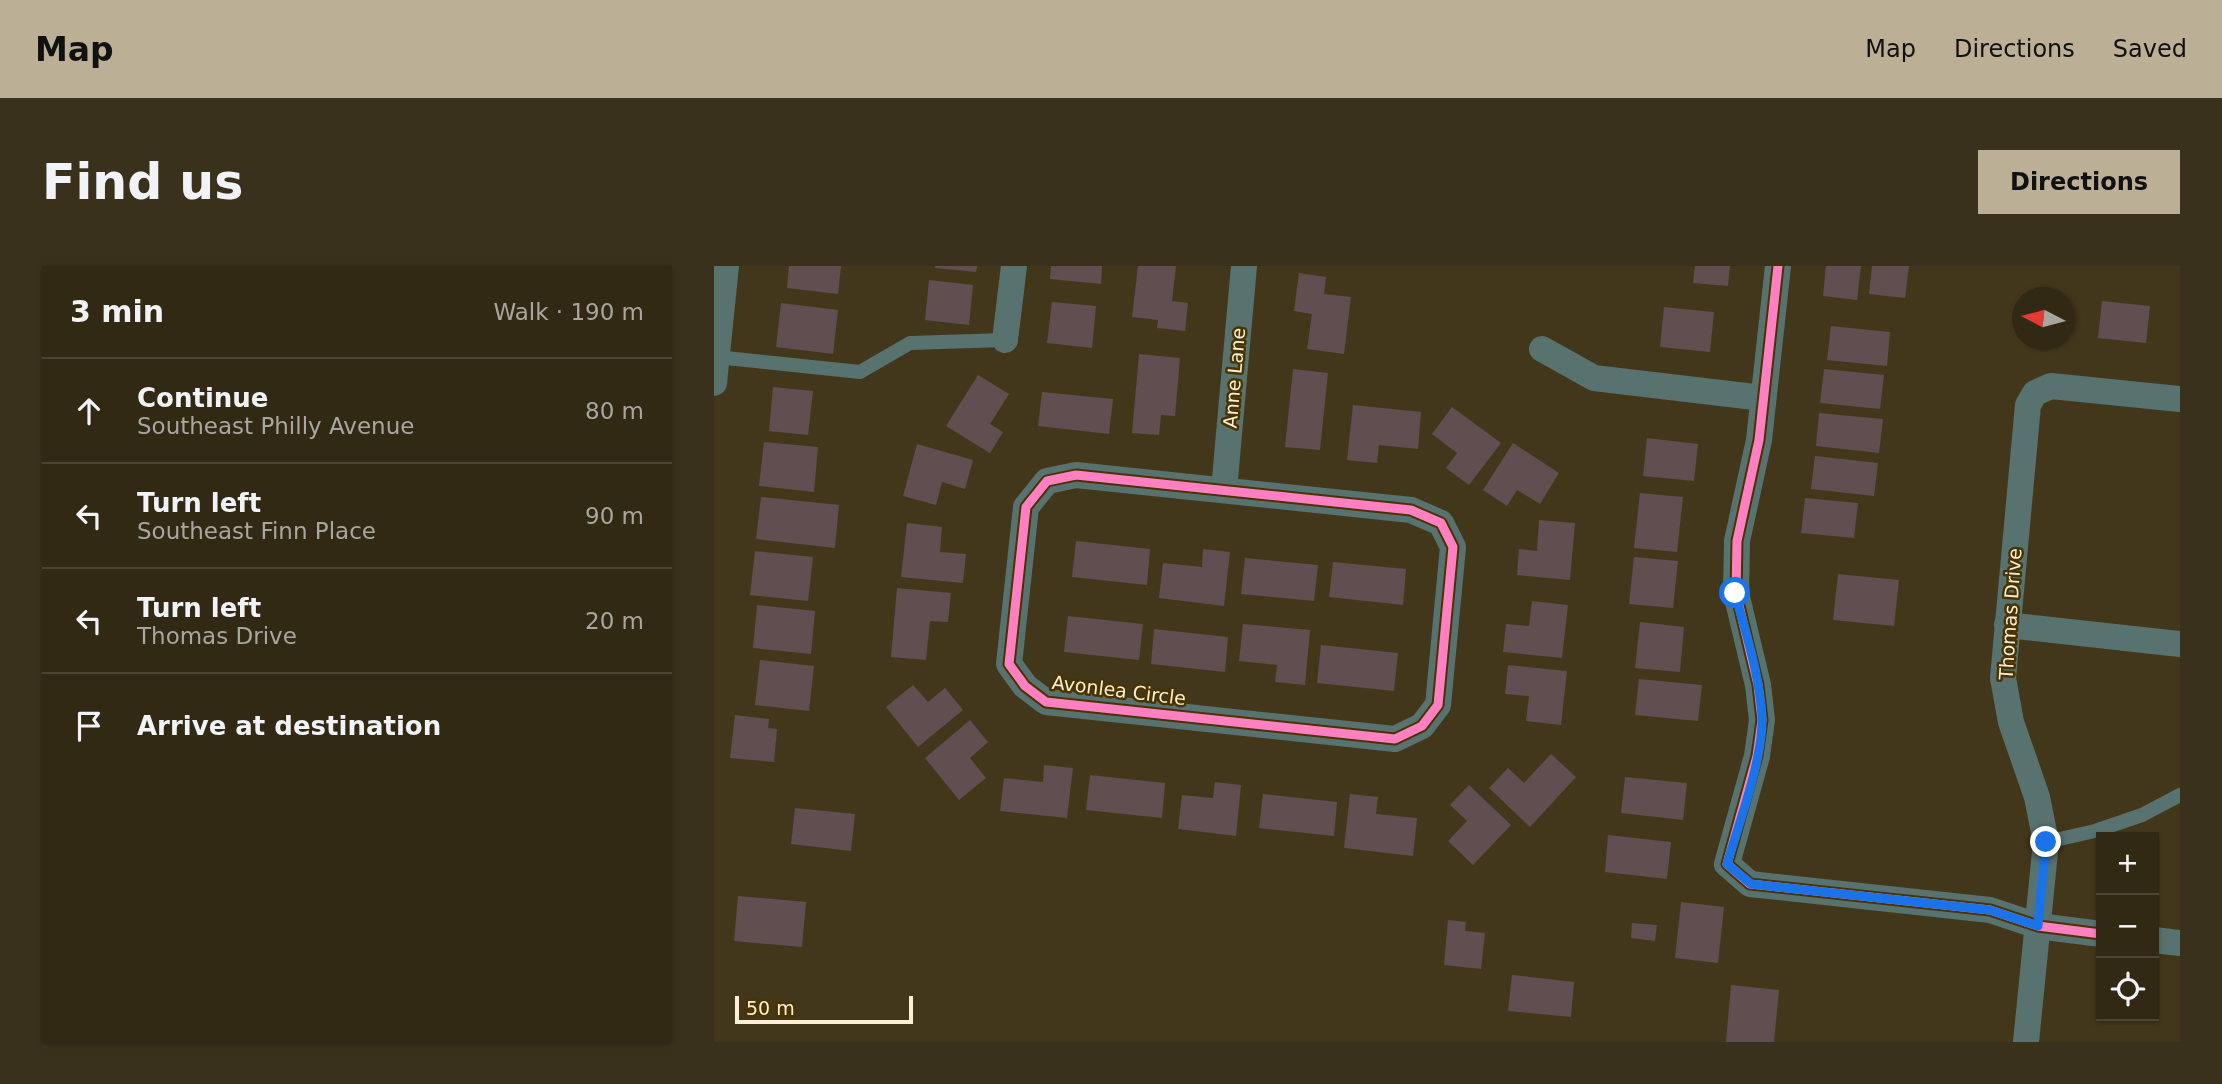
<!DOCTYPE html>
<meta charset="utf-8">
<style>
:root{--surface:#322914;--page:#3a311d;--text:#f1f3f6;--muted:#a8a6a0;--line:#4d4534;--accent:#bbaf95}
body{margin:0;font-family:"DejaVu Sans",sans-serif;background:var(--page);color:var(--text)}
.controls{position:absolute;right:21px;bottom:21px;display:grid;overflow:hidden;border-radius:0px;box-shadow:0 2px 5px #0004}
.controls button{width:63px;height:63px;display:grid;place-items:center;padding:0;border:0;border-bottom:2px solid var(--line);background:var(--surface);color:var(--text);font:35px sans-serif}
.compass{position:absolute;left:1298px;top:21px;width:63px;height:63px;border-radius:50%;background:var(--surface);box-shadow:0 2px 5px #0004;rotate:276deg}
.scale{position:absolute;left:21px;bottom:18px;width:178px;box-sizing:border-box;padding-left:7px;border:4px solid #fcefd6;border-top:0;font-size:19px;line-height:24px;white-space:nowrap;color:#fcefd6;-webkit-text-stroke:5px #493300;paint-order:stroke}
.stop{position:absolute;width:21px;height:21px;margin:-16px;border:5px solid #1a73e8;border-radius:50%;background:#fff}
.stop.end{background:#1a73e8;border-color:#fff;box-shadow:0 2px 7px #0008}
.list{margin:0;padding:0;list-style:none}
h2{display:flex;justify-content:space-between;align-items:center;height:91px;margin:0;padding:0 28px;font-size:30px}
h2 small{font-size:23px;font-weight:400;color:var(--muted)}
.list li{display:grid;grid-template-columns:46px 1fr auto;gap:21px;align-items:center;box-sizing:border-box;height:105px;padding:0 28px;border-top:2px solid var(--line)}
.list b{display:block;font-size:26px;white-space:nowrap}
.list p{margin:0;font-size:23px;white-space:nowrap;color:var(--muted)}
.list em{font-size:23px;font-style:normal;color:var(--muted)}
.icon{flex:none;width:38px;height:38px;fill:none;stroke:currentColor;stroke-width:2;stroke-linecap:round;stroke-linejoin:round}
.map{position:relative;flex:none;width:1466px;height:776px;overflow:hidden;border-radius:0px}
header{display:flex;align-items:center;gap:42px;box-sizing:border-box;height:98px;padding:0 35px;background:var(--accent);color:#111}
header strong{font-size:33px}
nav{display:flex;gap:38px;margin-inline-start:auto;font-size:24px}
.intro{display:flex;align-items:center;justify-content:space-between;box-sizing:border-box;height:168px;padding:0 42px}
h1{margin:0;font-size:49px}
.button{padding:18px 32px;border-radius:0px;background:var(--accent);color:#111;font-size:24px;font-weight:700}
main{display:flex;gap:42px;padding:0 42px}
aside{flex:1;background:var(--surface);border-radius:0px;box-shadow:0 2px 5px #0004}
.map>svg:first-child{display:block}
.building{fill:#614e50}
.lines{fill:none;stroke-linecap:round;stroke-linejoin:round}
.lane{stroke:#57726f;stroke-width:14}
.street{stroke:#57726f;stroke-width:26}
.cycleway-casing{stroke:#493300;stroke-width:13}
.cycleway{stroke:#ff80c0;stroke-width:9}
.route{stroke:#1a73e8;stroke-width:9}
.labels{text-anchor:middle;stroke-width:5;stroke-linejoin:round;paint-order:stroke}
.street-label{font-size:19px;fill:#fcefd6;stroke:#493300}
</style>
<header>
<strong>Map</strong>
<nav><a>Map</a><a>Directions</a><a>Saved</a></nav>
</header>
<div class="intro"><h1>Find us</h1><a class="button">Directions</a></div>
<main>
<aside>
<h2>3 min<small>Walk · 190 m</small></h2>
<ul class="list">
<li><svg class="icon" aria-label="ahead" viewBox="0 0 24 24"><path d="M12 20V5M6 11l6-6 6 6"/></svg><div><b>Continue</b><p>Southeast Philly Avenue</p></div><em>80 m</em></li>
<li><svg class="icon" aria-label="left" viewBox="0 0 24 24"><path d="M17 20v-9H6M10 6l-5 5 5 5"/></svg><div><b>Turn left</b><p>Southeast Finn Place</p></div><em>90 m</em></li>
<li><svg class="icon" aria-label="left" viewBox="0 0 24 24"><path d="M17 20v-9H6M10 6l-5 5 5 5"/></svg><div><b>Turn left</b><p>Thomas Drive</p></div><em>20 m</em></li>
<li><svg class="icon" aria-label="arrive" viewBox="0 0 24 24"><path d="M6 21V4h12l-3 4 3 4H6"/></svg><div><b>Arrive at destination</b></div></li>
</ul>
</aside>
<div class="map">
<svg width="1466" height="776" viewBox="0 0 1466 776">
<rect width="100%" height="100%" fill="#43371b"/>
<!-- building -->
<g class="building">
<polygon points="75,0 127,0 124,28 73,22"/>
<polygon points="221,0 263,0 262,6 221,2"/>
<polygon points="337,0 388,0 387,18 336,13"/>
<polygon points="424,0 462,0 458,35 474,37 471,65 443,62 444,54 418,51"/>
<polygon points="981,0 1016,0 1014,20 979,17"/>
<polygon points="1112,0 1147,0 1143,34 1109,30"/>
<polygon points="1158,0 1195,0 1191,32 1155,28"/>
<polygon points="585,7 612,11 610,28 637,31 630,88 593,83 598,48 580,45"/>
<polygon points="215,14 259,19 255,59 211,54"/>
<polygon points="1388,35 1436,40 1432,77 1384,72"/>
<polygon points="338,36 382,40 378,82 333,77"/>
<polygon points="67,37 124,44 119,88 62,81"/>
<polygon points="950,41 1000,46 996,86 946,81"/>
<polygon points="1117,60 1176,66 1173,100 1113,94"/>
<polygon points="425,88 466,92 461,150 447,149 445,169 418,167"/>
<polygon points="579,103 614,107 606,184 571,181"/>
<polygon points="1110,103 1170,109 1166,143 1106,137"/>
<polygon points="264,109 295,128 276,158 289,166 276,187 232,160"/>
<polygon points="59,121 99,125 94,169 55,165"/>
<polygon points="328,126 399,133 395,168 324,160"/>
<polygon points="639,139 707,146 704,183 665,179 663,197 633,194"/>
<polygon points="738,141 787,177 755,219 732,202 743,187 718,168"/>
<polygon points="1105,147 1169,153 1165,187 1102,180"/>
<polygon points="933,172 984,178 980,215 929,210"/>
<polygon points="50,176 104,181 100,226 45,220"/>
<polygon points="799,177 845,207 826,238 803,224 793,240 769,224"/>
<polygon points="203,178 259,194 251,223 228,216 222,239 189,230"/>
<polygon points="1101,190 1164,197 1160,230 1097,223"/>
<polygon points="926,227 969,231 963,286 920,282"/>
<polygon points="47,231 125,239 121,282 42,273"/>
<polygon points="1091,232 1144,237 1140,272 1087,267"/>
<polygon points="825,254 861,257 856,314 803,309 805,283 823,285"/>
<polygon points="193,257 228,261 226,286 252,288 249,317 187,311"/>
<polygon points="362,275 436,283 433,319 358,311"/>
<polygon points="489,283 516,286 510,340 445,332 449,297 488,301"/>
<polygon points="41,285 99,291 94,335 36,329"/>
<polygon points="920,291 964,295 959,342 915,338"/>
<polygon points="531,292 604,299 600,335 527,328"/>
<polygon points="619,296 692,303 689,339 615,331"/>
<polygon points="1124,308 1185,314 1180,360 1119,354"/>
<polygon points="183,322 237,327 234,356 216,355 212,394 177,391"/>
<polygon points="818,335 854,339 848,392 789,386 792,358 815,360"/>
<polygon points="43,339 101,345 97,388 39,382"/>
<polygon points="354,350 429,358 425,394 350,386"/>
<polygon points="926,356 970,361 966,406 921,402"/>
<polygon points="529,358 596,364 591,419 561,416 563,399 525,395"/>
<polygon points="440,363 514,371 511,406 437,398"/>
<polygon points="607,379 684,387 680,425 603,417"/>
<polygon points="46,394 100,400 95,445 41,439"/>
<polygon points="794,399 853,405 847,459 812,455 815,430 791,428"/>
<polygon points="925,413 988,419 984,455 921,449"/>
<polygon points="199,419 214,436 231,422 249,444 204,481 172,441"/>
<polygon points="21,449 55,453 54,462 63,463 60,496 16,492"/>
<polygon points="256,454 274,476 256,492 272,512 245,534 211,492"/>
<polygon points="837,488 862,511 816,561 775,522 794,502 810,517"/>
<polygon points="330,499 359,502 353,552 286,545 290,512 329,516"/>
<polygon points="376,509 451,517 448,552 372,544"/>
<polygon points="911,511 973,517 969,554 907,547"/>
<polygon points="501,516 527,519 522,570 464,563 468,529 499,532"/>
<polygon points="755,519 797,559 759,599 734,575 753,555 736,539"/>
<polygon points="549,528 623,536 620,570 545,562"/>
<polygon points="636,528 664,531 662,548 703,552 699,590 630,582"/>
<polygon points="81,542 141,548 137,585 77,578"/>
<polygon points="894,569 957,576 953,613 891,606"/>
<polygon points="24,630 92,636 88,681 20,675"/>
<polygon points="967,636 1010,641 1004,697 961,692"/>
<polygon points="734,654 752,656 751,665 771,667 767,703 730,699"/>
<polygon points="918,657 943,659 941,675 917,672"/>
<polygon points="798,709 860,716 857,751 794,745"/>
<polygon points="1017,719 1065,724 1060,776 1012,776"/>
</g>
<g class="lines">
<!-- lane -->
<g class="lane">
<polyline points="3,91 146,106 196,77 291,74"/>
<polyline points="1332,576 1381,565 1428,549 1466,529"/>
</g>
<!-- street -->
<g class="street">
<polyline points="1064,0 1045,174 1023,275 1022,327 1044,419 1048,454 1043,490 1013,598 1036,618 1276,644 1324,660 1387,668"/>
<polyline points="291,74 300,0"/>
<polyline points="828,83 880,112 1049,132"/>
<polyline points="0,117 12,0"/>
<polygon points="362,209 697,244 727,257 739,281 724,439 708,460 681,473 332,436 311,420 295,398 312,241 333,215"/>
<polyline points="510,224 530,0"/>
<polyline points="1293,359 1466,378"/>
<polyline points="1440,674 1466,677"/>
<polyline points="1312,776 1332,576 1323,531 1297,456 1289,412 1314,139 1321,127 1337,120 1466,133"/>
</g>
<!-- cycleway casing -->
<g class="cycleway-casing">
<g id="cycleway">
<polyline points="1064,0 1045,174 1023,275 1022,327 1044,419 1048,454 1043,490 1013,598 1036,618 1276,644 1324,660 1387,668"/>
<polygon points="362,209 697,244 727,257 739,281 724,439 708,460 681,473 332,436 311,420 295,398 312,241 333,215"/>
</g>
</g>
<!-- cycleway -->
<use href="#cycleway" class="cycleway"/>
</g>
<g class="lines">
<!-- route -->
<path class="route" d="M1021,327C1032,368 1046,410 1048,452C1049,493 1025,557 1013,598L1037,618L1276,644L1324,660L1332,576"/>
</g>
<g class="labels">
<!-- street labels -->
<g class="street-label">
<text transform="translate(520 112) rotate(-85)" y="7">Anne Lane</text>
<text transform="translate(1296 348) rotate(-86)" y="7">Thomas Drive</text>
<text transform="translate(405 424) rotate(7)" y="7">Avonlea Circle</text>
</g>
</g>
</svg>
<div class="controls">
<button>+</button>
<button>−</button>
<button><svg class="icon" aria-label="locate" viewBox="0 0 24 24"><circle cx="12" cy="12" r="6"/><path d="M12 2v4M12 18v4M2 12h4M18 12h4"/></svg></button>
</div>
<svg class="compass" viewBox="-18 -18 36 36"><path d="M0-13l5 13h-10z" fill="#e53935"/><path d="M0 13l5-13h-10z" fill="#a8a6a0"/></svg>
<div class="scale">50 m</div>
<div class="stop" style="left:1021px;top:327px"></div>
<div class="stop end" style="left:1332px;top:576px"></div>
</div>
</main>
